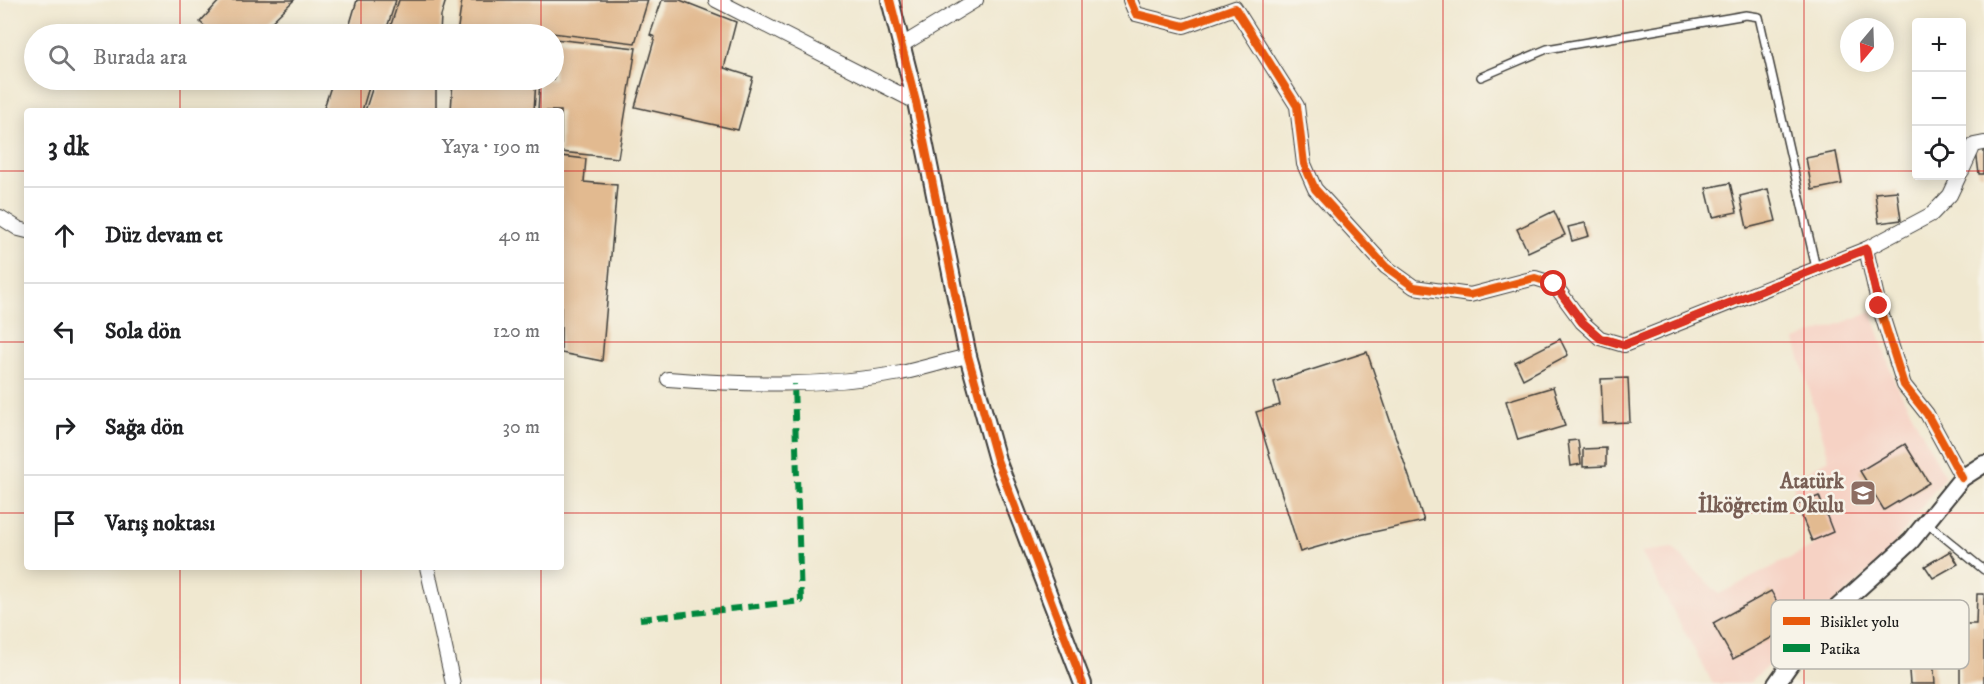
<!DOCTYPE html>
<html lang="tr">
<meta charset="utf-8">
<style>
:root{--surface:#fff;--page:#f6f6f6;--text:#202124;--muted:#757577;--line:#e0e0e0}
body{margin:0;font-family:"IM FELL DW Pica",serif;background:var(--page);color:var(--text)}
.controls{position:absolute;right:18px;top:18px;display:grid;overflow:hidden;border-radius:6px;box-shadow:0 3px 15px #0003}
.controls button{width:54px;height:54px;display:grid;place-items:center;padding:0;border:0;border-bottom:2px solid var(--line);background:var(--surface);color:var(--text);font:30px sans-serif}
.compass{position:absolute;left:1840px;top:18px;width:54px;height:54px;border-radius:50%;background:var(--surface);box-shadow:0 3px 15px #0003;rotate:199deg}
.stop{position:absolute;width:18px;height:18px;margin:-14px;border:4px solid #d93025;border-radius:50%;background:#fff}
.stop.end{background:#d93025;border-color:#fff;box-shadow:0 2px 6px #0008}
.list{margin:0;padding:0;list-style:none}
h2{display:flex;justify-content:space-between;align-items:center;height:78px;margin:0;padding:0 24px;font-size:26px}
h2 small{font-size:20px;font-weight:400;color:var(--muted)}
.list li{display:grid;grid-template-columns:39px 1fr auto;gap:18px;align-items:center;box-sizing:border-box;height:96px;padding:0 24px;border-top:2px solid var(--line)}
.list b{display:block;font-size:22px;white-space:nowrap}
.list em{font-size:20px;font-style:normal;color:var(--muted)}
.icon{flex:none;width:33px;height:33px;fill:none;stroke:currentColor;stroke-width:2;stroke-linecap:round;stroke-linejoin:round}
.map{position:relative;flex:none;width:1984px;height:684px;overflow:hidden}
.search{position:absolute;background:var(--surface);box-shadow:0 3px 15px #0003;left:24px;top:24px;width:540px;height:66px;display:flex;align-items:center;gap:15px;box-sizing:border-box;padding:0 21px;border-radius:33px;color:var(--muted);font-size:22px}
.panel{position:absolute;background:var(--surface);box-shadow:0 3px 15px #0003;left:24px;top:108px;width:540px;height:462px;border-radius:6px}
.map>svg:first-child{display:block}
.built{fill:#f6d2c4}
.building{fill:#e2ba90}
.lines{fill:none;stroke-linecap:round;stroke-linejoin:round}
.service-casing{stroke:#3c3b37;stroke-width:10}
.minor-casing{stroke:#3c3b37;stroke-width:16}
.tertiary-casing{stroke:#3c3b37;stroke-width:20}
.service{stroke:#fff;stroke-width:7}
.minor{stroke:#fff;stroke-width:14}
.tertiary{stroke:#fff;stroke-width:16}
.quiet{stroke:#00873e;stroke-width:6;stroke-dasharray:12 6;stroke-linecap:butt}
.cycleway-casing{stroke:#f7f3e8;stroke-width:11}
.cycleway{stroke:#e8590c;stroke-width:8}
.route{stroke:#d93025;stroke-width:8}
.grid{fill:none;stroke:#d62828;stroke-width:1.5;stroke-opacity:0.55}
.labels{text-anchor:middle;stroke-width:5;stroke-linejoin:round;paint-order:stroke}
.education-label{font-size:21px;font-weight:bold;fill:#785e54;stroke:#f7f3e8;text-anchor:end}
.key{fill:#f7f3e8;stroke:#b5b2ab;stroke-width:1.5}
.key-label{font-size:16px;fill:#1c1c1c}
</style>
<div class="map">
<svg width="1984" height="684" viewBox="0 0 1984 684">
<rect width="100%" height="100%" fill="#f7f3e8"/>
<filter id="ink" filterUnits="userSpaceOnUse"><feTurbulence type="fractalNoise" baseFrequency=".0167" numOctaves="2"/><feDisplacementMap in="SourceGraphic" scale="12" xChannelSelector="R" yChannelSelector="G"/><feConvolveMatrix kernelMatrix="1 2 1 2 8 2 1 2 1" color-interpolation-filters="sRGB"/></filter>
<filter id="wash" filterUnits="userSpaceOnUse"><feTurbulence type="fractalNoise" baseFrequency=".008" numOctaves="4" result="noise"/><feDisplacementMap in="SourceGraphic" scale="24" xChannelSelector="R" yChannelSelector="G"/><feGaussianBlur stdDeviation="1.35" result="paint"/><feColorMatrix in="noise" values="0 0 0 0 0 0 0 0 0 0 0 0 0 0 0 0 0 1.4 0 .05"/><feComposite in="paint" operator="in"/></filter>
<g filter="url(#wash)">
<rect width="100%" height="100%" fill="#f0e8d0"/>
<!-- built -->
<polygon class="built" points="1872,312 1894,380 1945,476 1884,558 1748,684 1713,684 1641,552 1673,548 1719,594 1814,546 1794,508 1794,479 1829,459 1795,340"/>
<g id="blocks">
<!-- building -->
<g class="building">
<polygon points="220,0 294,0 259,34 213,34 200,22"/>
<polygon points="357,0 396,0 385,34 347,34"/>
<polygon points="399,0 446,0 441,16 440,34 388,34"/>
<polygon points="462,0 648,0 635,43 544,32 544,34 457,34"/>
<polygon points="662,0 680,0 736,22 724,68 753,77 738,130 635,107 655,37 650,35"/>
<polygon points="554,39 636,48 618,158 561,152 561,111 538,111 540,80 554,80"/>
<polygon points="333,80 371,80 362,111 323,111"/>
<polygon points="375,80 436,80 436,111 365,111"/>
<polygon points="453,80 536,80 534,111 451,111"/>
<polygon points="1976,150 1984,150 1984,174 1979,174"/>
<polygon points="1836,152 1842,184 1812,190 1806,158"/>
<polygon points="561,156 586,159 584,182 617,185 602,361 561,353"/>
<polygon points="1730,183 1737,212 1713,217 1706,188"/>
<polygon points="1768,189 1776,221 1747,228 1740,196"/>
<polygon points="1897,191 1901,220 1879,223 1875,193"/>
<polygon points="1554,211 1565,235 1528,252 1517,229"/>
<polygon points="1585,223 1589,236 1572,241 1568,227"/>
<polygon points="1560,339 1568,355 1523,379 1515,362"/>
<polygon points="1367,352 1424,521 1360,535 1300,552 1256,412 1280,405 1274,382"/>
<polygon points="1628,378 1630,422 1603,423 1601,379"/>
<polygon points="1553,387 1565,426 1518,440 1506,401"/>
<polygon points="1578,440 1581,464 1571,466 1568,441"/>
<polygon points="1905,444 1929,483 1884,510 1860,471"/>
<polygon points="1606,448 1606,466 1583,467 1583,449"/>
<polygon points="1819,496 1833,532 1812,541 1797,505"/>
<polygon points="1950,551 1958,564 1933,578 1925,566"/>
<polygon points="1771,591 1791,627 1733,659 1713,623"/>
<polygon points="1977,594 1984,594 1984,684 1960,684 1960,624 1976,624"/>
<polygon points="1933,656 1935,684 1910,684 1908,658"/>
</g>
</g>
</g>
<g filter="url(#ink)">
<use href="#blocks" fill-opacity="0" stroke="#3c3b37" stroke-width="1.5"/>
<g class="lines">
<!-- service casing -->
<g class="service-casing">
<g id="service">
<polyline points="1481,77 1547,49 1746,15 1759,17 1816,268"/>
<polyline points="1927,523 1984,570"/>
</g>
</g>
<!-- minor casing -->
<g class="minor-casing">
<g id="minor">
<polyline points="716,0 916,102"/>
<polyline points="1130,0 1136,14 1184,26 1235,8 1297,106 1304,164 1315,189 1386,267 1414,287 1470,295 1535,278 1554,284 1582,322 1600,338 1624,345 1866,249 1879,306 1904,385 1927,414 1962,478"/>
<polyline points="902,45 976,0"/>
<polyline points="1962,171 1974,145 1984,143"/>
<polyline points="0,217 19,229 27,231"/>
<polyline points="1866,249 1932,214 1950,195 1959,176"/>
<path d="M668,379C746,385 824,387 901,373C924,368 946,361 968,356"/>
<polyline points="427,567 453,684"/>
</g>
</g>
<!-- tertiary casing -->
<g class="tertiary-casing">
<g id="tertiary">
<polyline points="890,0 916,102 968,356 997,460 1083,684"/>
<polyline points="1776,684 1817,626 1911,541 1962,478 1984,464"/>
</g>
</g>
<!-- service -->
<use href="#service" class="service"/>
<!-- minor -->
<use href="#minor" class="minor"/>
<!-- tertiary -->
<use href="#tertiary" class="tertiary"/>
<!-- quiet -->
<polyline class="quiet" points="640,619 801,601 794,384"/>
<!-- cycleway casing -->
<g class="cycleway-casing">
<g id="cycleway">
<polyline points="890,0 916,102 968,356 997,460 1083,684"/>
<polyline points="1130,0 1136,14 1184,26 1235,8 1297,106 1304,164 1315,189 1386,267 1414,287 1470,295 1535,278 1554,284 1582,322 1600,338 1624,345 1866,249 1879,306 1904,385 1927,414 1962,478"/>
</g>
</g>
<!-- cycleway -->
<use href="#cycleway" class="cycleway"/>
</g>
</g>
<g class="lines" filter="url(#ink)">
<!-- route -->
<polyline class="route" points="1554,284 1582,322 1600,338 1624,345 1866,249 1879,306"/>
</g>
<!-- grid -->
<path class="grid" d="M180,0V34M361,0V34M541,0V34M721,0V684M902,0V684M1082,0V684M1263,0V684M1443,0V684M1623,0V684M1804,0V684M180,80V111M361,80V111M541,80V111M0,171H27M561,171H1916M1962,171H1984M0,342H27M561,342H1984M0,513H27M561,513H1984M180,567V684M361,567V684M541,567V684"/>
<!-- icons -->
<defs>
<g id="school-square" transform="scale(1.35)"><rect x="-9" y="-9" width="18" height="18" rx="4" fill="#8d6e63" stroke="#f7f3e8"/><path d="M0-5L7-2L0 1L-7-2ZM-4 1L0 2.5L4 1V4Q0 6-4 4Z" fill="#fff"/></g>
</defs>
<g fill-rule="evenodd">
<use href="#school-square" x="1863" y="493"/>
</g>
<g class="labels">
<!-- education labels -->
<g class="education-label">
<text x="1844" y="488">Atatürk<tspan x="1844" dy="24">İlköğretim Okulu</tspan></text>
</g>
</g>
<!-- legend -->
<rect x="1771" y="600" width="198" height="69" rx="9" class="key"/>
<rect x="1783" y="617" width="27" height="8" fill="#e8590c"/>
<rect x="1783" y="644" width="27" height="8" fill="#00873e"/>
<g class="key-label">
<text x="1820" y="627">Bisiklet yolu</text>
<text x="1820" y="654">Patika</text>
</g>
</svg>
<div class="controls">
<button>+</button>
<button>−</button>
<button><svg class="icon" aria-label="locate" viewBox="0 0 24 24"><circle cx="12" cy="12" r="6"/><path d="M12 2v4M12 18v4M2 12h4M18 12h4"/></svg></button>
</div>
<svg class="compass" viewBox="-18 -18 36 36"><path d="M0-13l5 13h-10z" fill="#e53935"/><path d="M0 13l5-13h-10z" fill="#757577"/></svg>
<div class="stop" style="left:1554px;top:284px"></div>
<div class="stop end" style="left:1879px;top:306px"></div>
<div class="search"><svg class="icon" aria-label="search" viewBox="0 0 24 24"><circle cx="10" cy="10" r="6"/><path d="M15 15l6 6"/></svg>Burada ara</div>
<section class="panel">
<h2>3 dk<small>Yaya · 190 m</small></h2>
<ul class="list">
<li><svg class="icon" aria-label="ahead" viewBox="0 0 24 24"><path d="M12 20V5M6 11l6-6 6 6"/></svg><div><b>Düz devam et</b></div><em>40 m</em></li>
<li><svg class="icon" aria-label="left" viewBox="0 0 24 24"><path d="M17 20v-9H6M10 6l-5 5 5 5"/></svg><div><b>Sola dön</b></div><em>120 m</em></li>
<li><svg class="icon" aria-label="right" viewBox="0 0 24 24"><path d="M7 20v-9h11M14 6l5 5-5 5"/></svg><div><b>Sağa dön</b></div><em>30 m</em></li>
<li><svg class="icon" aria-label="arrive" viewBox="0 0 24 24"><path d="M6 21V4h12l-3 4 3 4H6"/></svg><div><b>Varış noktası</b></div></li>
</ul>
</section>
</div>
